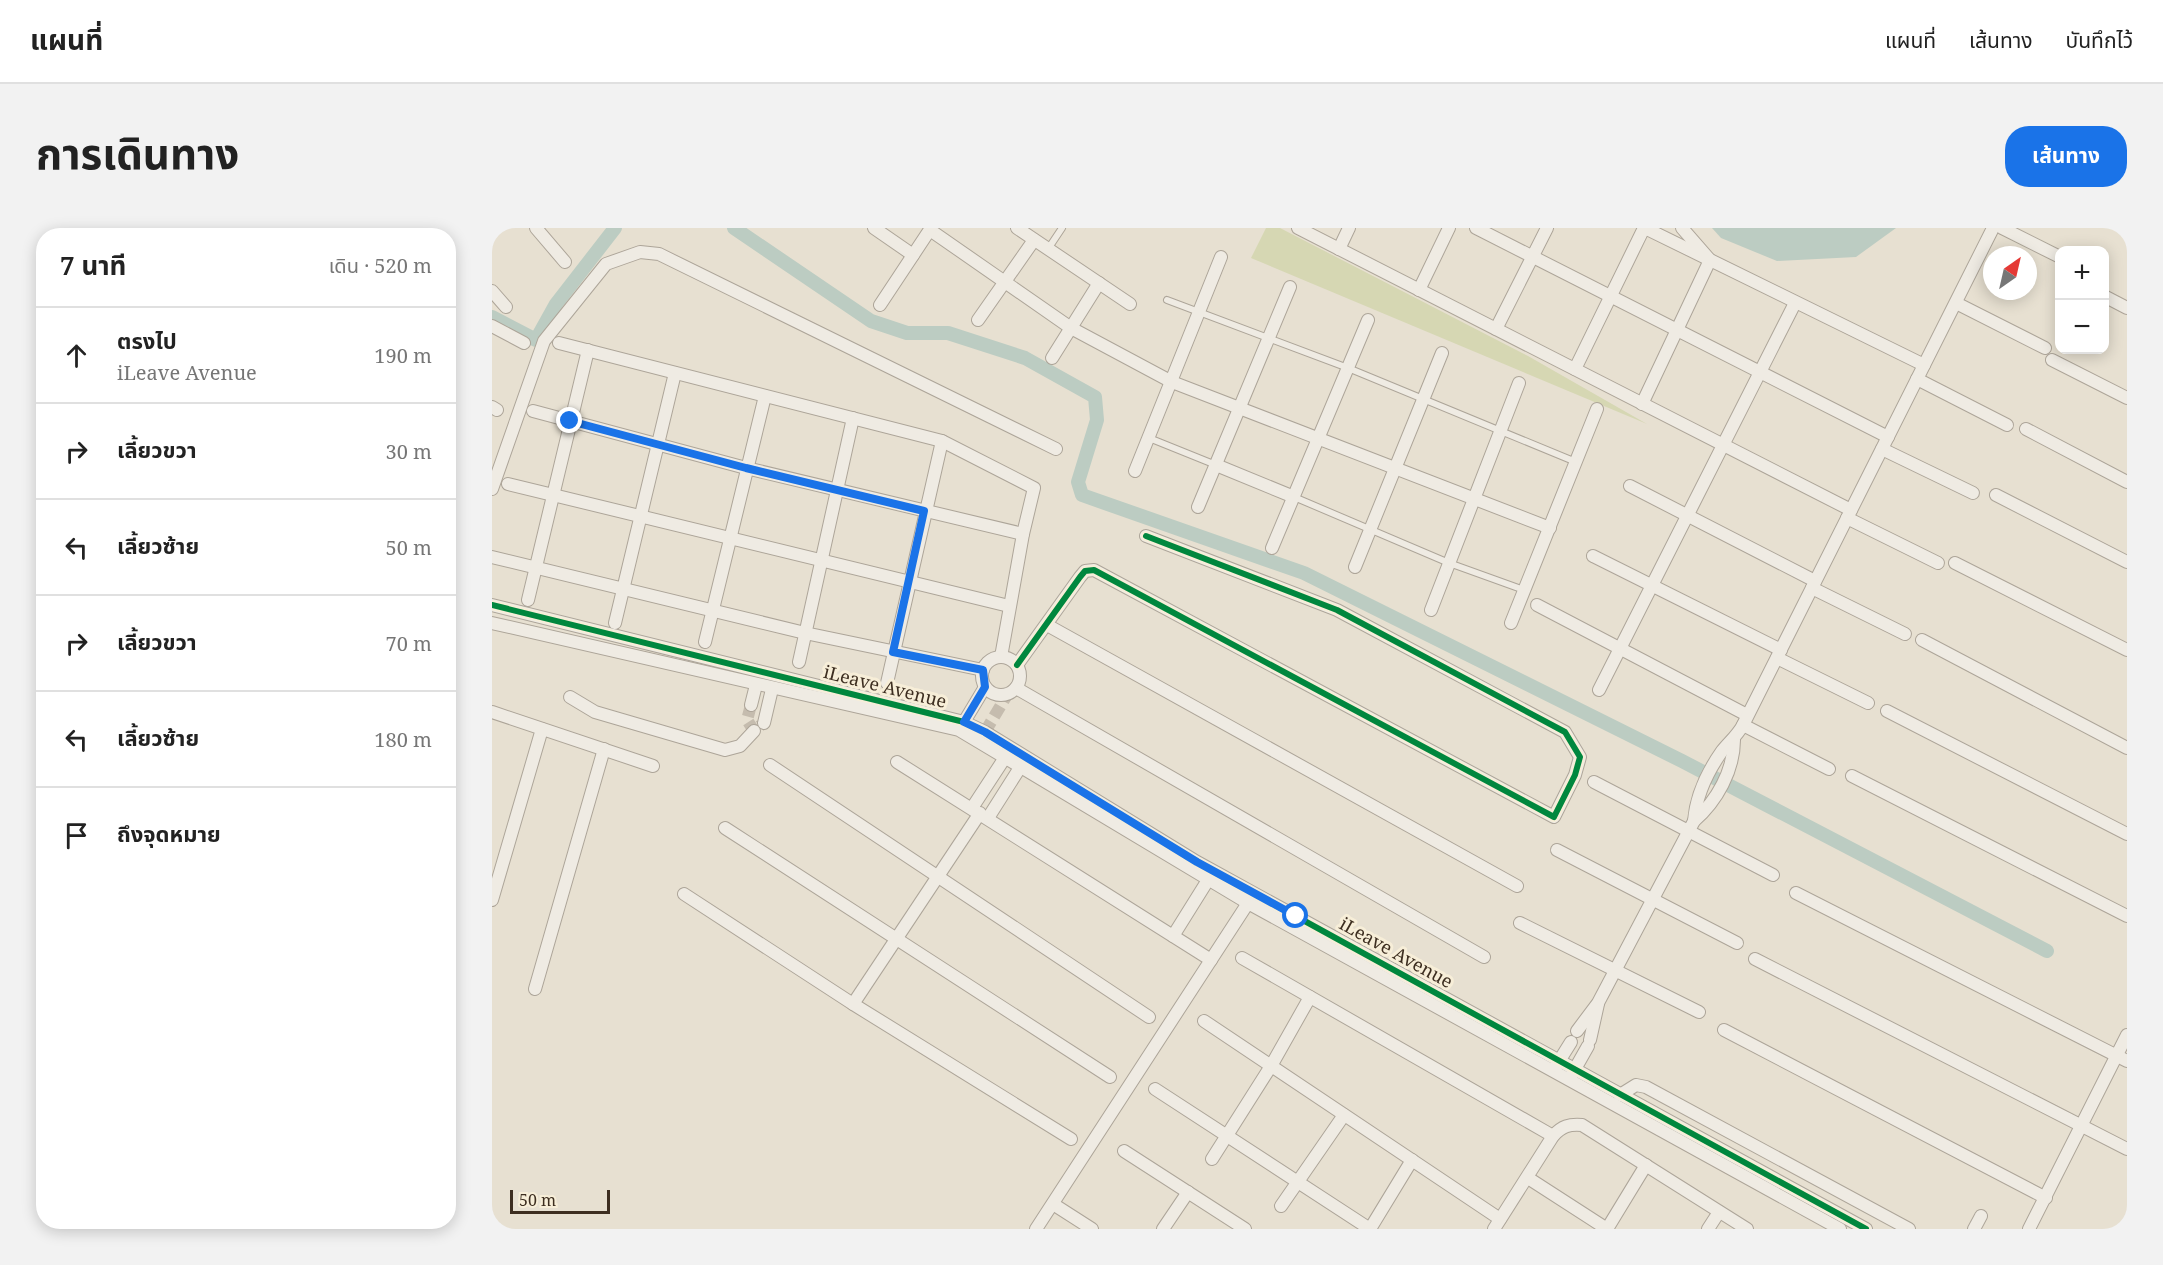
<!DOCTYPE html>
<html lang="th">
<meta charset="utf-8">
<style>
:root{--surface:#fff;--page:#f2f2f2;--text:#222;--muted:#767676;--line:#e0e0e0;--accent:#1a73e8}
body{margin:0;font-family:"Noto Serif","Noto Sans Thai",serif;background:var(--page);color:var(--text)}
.controls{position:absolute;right:18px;top:18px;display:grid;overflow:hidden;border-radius:12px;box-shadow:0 3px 15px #0003}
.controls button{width:54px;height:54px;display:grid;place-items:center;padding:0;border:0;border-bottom:2px solid var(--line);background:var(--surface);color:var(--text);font:30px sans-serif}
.compass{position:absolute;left:1491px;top:18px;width:54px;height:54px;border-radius:50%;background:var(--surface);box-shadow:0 3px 15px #0003;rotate:34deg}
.scale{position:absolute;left:18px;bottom:15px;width:100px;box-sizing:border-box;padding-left:6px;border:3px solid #3d2e20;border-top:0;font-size:16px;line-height:21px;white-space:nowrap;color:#3d2e20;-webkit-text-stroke:4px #f7eed8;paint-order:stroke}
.stop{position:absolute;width:18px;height:18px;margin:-14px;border:4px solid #1a73e8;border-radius:50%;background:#fff}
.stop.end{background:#1a73e8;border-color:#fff;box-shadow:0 2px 6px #0008}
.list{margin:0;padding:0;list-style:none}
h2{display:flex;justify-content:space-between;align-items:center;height:78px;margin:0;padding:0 24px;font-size:26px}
h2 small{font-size:20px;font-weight:400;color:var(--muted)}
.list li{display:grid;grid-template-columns:39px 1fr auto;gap:18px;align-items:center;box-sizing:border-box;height:96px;padding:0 24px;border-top:2px solid var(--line)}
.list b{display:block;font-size:22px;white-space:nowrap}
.list p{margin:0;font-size:20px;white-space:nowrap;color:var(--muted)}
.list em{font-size:20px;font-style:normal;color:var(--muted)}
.icon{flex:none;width:33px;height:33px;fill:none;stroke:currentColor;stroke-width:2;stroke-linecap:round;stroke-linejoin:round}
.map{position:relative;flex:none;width:1635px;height:1001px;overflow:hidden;border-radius:24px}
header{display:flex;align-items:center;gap:36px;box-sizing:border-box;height:84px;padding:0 30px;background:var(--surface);border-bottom:2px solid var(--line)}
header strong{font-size:28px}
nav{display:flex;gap:33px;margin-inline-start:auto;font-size:21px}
.intro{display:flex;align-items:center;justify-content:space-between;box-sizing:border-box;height:144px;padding:0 36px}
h1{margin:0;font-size:42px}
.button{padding:15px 27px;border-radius:24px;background:var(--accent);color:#fff;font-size:21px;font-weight:700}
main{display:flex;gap:36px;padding:0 36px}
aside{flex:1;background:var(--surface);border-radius:24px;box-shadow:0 3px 15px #0003}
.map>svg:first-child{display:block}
.green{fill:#d6d7b3}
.water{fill:#bcccc2}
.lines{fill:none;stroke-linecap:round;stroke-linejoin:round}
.canal{stroke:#bcccc2;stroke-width:14}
.street-tunnel{stroke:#c5bcae;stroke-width:12;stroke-dasharray:12 6;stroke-linecap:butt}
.lane-casing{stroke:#ada599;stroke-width:8}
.street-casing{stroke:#ada599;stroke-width:14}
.lane{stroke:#efebe3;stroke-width:6}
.street{stroke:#efebe3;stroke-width:12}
.cycleway-casing{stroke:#f7eed8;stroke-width:10}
.cycleway{stroke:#00873e;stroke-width:6}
.route{stroke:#1a73e8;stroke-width:8}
.labels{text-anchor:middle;stroke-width:6;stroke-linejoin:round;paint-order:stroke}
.street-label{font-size:18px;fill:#3d2e20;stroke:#f7eed8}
</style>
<header>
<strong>แผนที่</strong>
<nav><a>แผนที่</a><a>เส้นทาง</a><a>บันทึกไว้</a></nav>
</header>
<div class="intro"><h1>การเดินทาง</h1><a class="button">เส้นทาง</a></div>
<main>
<aside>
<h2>7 นาที<small>เดิน · 520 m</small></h2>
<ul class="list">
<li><svg class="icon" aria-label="ahead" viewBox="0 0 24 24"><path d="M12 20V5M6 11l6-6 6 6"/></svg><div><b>ตรงไป</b><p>iLeave Avenue</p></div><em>190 m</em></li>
<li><svg class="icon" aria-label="right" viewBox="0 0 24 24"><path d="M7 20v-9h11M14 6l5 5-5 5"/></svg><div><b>เลี้ยวขวา</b></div><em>30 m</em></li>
<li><svg class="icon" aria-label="left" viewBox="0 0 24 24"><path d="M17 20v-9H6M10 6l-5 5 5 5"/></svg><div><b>เลี้ยวซ้าย</b></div><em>50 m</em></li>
<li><svg class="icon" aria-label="right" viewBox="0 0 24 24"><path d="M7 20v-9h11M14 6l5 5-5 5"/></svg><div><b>เลี้ยวขวา</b></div><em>70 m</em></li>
<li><svg class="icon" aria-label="left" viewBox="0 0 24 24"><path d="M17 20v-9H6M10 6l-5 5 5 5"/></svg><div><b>เลี้ยวซ้าย</b></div><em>180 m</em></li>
<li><svg class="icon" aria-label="arrive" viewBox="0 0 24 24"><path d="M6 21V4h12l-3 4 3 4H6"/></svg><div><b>ถึงจุดหมาย</b></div></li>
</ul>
</aside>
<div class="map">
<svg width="1635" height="1001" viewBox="0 0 1635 1001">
<rect width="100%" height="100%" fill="#e7e0d1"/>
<!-- green -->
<polygon class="green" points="774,0 788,0 1036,128 1155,196 759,30"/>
<!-- water -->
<polygon class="water" points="1220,0 1404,0 1364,29 1285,33 1229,10"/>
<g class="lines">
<!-- canal -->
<g class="canal">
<polyline points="242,0 379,93 415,105 456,105 533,130 603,169 605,192 586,254 590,267 812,345 1190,533 1555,723"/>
<polyline points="0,89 44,112 64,76 123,0"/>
</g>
<!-- street-tunnel -->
<g class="street-tunnel">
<polyline points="259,477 255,492 262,503 269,497"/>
<polyline points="493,504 515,467"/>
</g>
<!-- lane casing -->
<g class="lane-casing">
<g id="lane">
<polyline points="556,21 570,0"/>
<polyline points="675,72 856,140 1084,234"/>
<polyline points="657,210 724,237"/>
<polyline points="802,269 957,335 1032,362"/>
</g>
</g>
<!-- street casing -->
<g class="street-casing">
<g id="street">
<polyline points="44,0 73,34"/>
<polyline points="382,0 421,27"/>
<polyline points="525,0 638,76"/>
<polyline points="806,0 1359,282"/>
<polyline points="984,0 1396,209"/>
<polyline points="1153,0 1432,137"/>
<polyline points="1510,0 1568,29"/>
<polyline points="438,2 579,100 680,154 1058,300"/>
<polyline points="847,21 857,0"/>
<polyline points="927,62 957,0"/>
<polyline points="0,63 14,79"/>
<polyline points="1612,68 1635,80"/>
<polyline points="1464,75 1553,120"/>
<polyline points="388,77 439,0"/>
<polyline points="486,92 542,12"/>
<polyline points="0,98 32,115"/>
<polyline points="1004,101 1055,0"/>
<polyline points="67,115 450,213 542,260 531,306 509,429"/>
<polyline points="560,130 607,55"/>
<polyline points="1560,132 1635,170"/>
<polyline points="1083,141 1152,0"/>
<polyline points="1425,151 1515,197"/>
<polyline points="1150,176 1218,32 1190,0"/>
<polyline points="0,179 5,182"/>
<polyline points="41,183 254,240 531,306"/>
<polyline points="1534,201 1635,254"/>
<polyline points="1390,221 1481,265"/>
<polyline points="724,237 802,269"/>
<polyline points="643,243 729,29"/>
<polyline points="16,256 517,378"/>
<polyline points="1138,258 1323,353"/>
<polyline points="0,261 52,113 114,36 148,24 167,26 564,221"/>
<polyline points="1504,267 1635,334"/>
<polyline points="706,279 798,59"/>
<polyline points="1355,290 1446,335"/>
<polyline points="780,320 876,92"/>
<polyline points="1101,328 1289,422"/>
<polyline points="0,329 313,405 491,442"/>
<polyline points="1463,335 1635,422"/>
<polyline points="863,339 950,125"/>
<polyline points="1320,360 1413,406"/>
<polyline points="36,372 96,122"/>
<polyline points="0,377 472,494 493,504 705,634 1374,1001"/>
<polyline points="1045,377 1255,487"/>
<polyline points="939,382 1027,155"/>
<polyline points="0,395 467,502 756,675 1348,1001"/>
<polyline points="123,395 183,145"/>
<polyline points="1019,395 1105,181"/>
<polyline points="555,397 1025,658"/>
<polyline points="1430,412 1635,520"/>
<polyline points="213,414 273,168"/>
<circle cx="509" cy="448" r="19"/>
<polyline points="1285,430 1376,475"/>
<polyline points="307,434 361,190"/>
<polyline points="525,437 588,349 593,343 602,342 1062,589 1083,547 1088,529 1073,504 845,382 654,308"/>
<polyline points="395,455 450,213"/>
<polyline points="524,460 992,729"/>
<polyline points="1107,462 1303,75"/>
<polyline points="78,469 103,484 233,522 248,518 262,503"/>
<polyline points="259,477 264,457"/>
<polyline points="1395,483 1635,606"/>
<polyline points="0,484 161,538"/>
<polyline points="472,494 493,459"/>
<polyline points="272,495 280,461"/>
<polyline points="1251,497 1337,541"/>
<polyline points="405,534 719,732"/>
<polyline points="278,537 657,789"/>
<polyline points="1360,548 1635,688"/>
<polyline points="1102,554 1281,647"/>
<polyline points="480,580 514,528"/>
<polyline points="496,590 529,538"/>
<path d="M1202,593C1204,568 1216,543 1230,523C1237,514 1245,508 1251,497L1501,0"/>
<polyline points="233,600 618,849"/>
<polyline points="1065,622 1245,715"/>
<polyline points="1304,665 1635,833"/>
<polyline points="192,666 361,776 579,911"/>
<polyline points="0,672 50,501"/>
<polyline points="1028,695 1207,784"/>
<polyline points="681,708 716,652"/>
<polyline points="750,730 1061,908"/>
<polyline points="1263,731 1635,921"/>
<polyline points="43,761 112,521"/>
<polyline points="361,776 488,585"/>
<polyline points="712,793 1008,991"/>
<polyline points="1232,802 1554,970"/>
<path d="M1085,803L1106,775L1202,593C1225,573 1242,542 1242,512"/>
<polyline points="1098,812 1106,776"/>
<polyline points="1064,838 1079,814"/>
<polyline points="1079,848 1096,818"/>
<polyline points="663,861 878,1001"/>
<polyline points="1128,867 1144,857 1154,859 1417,1001"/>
<polyline points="632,923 753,1001"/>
<polyline points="720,931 779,838 818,769"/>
<polyline points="1036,950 1115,1001"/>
<polyline points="561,976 600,1001"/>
<polyline points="789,978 852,887"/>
<polyline points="544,1001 756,675"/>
<polyline points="671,1001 696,964"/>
<polyline points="878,1001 920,932"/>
<path d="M1002,1001L1061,908C1070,898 1077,896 1090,897L1255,1001"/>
<polyline points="1115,1001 1154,937"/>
<polyline points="1216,1001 1227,984"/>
<polyline points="1482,1001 1489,988"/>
<polyline points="1537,1001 1635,807"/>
</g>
</g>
<!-- lane -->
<use href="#lane" class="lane"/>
<!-- street -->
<use href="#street" class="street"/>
<!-- cycleway casing -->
<g class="cycleway-casing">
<g id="cycleway">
<polyline points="0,377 472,494 493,504 705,634 1374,1001"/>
<polyline points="525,437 588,349 593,343 602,342 1062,589 1083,547 1088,529 1073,504 845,382 654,308"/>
</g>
</g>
<!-- cycleway -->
<use href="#cycleway" class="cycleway"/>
</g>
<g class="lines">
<!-- route -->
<polyline class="route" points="78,193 254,240 432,283 401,424 491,442 493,459 472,494 493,504 705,634 804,688"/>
</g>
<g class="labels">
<!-- street labels -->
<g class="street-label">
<text transform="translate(393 459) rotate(14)" y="6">iLeave Avenue</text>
<text transform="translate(904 725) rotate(29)" y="6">iLeave Avenue</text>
</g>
</g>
</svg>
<div class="controls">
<button>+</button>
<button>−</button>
</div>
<svg class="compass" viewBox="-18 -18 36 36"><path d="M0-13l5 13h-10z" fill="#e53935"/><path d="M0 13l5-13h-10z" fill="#767676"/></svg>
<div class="scale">50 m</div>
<div class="stop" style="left:804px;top:688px"></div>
<div class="stop end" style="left:78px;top:193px"></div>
</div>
</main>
